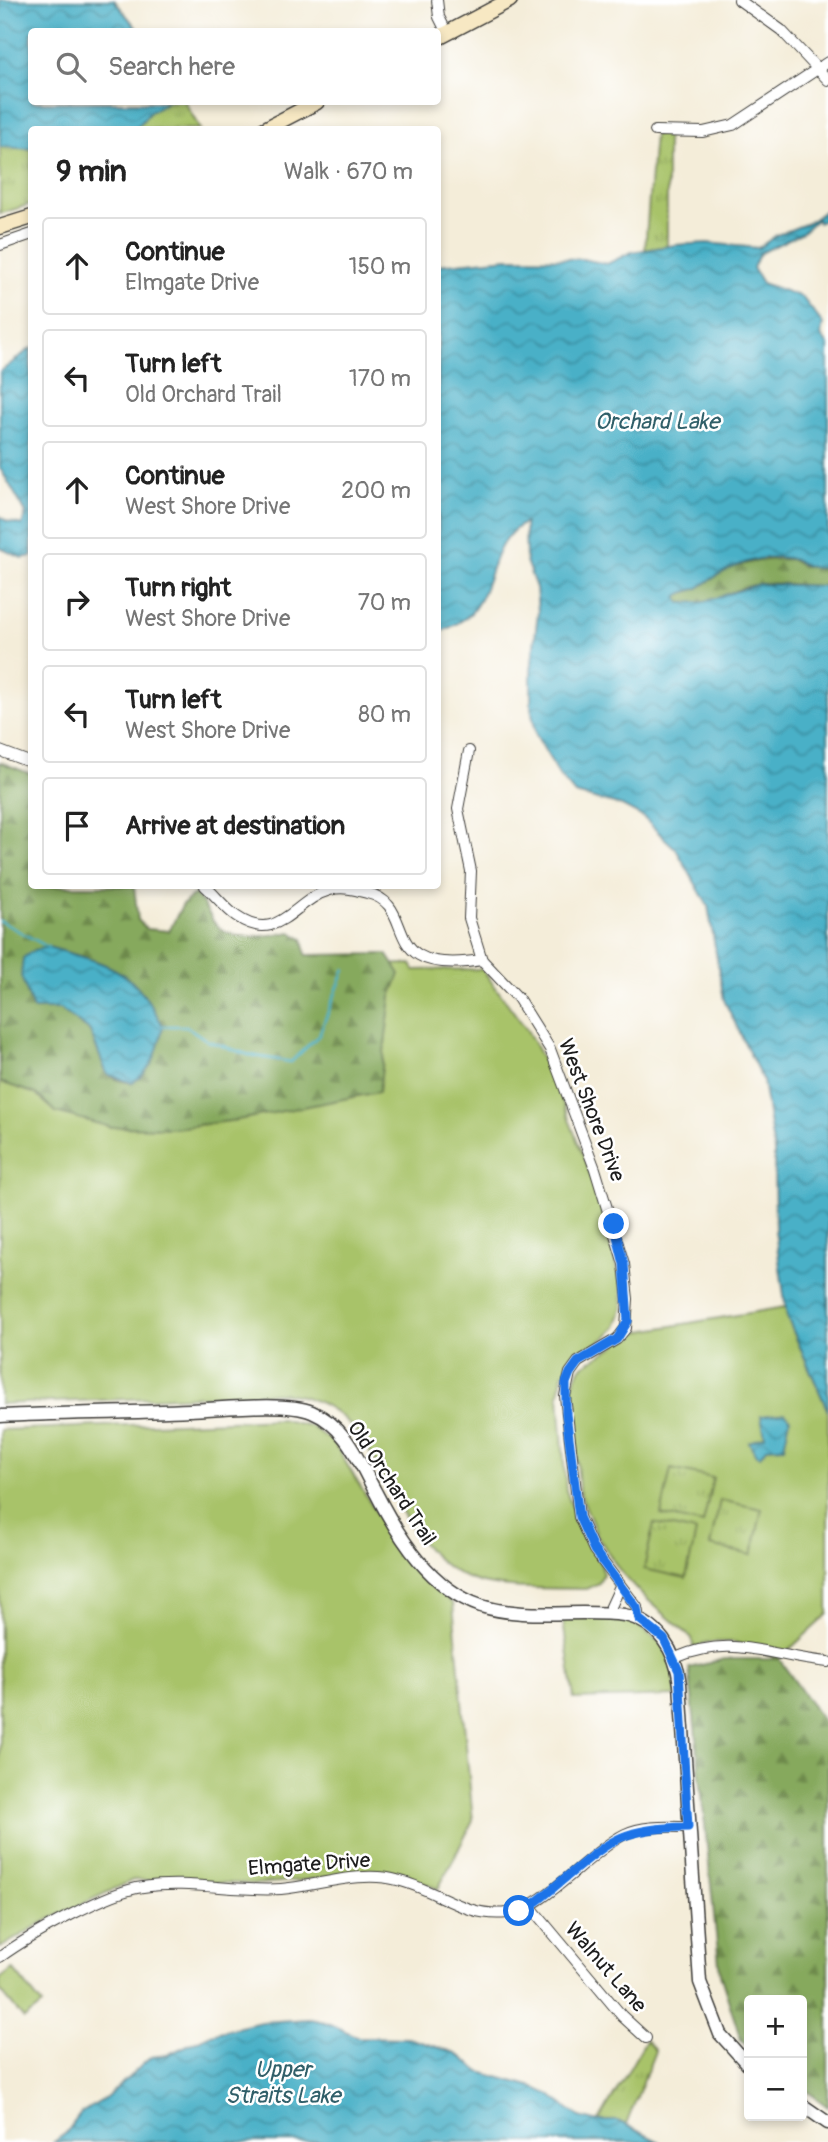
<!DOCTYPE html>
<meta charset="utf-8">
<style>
:root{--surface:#fff;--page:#f2f2f2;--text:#222;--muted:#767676;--line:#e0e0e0}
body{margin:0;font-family:Pangolin,sans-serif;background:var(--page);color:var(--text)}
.controls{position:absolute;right:21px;bottom:21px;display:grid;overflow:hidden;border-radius:7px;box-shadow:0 4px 10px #0003}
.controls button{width:63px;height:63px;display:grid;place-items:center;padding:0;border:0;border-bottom:2px solid var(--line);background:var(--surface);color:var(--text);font:35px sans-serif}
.stop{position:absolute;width:21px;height:21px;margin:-16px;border:5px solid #1a73e8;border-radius:50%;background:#fff}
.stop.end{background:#1a73e8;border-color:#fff;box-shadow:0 2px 7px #0008}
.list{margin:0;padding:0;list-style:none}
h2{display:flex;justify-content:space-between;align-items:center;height:91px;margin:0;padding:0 28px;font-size:30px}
h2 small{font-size:23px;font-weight:400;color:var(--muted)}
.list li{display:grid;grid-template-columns:46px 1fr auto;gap:21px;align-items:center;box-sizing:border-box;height:98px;margin:0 14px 14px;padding:0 14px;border:2px solid var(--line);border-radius:7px}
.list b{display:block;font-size:26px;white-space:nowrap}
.list p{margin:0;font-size:23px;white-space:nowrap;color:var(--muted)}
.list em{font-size:23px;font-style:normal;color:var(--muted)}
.icon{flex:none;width:38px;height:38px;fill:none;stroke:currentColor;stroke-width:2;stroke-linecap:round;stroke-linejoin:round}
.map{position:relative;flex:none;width:828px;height:2142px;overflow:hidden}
.search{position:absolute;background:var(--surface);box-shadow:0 4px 10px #0003;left:28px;top:28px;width:413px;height:77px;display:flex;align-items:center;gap:18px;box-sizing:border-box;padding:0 24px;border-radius:7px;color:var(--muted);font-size:26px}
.panel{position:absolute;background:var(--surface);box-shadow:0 4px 10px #0003;left:28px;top:126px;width:413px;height:763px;border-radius:7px}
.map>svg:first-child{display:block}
.green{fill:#a8c369;stroke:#627042;stroke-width:2}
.forest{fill:url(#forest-firs);stroke:#51623c;stroke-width:2;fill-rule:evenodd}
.park{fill:url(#park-tufts);stroke:#627042;stroke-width:2}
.water{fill:url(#water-waves);stroke:#326672;stroke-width:2}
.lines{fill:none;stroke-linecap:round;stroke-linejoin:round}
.stream{stroke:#48b0c7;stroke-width:2.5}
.minor-casing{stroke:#3c3b38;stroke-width:12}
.tertiary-casing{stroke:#3c3b38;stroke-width:15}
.secondary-casing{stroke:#3c3b38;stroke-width:17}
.minor{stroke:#fff;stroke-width:10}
.tertiary{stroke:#fff;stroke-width:12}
.secondary{stroke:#f7e8c3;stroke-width:14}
.route{stroke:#1a73e8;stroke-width:9}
.labels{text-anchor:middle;stroke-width:5;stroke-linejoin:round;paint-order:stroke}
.street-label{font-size:21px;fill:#1c1c1c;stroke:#fff}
.water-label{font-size:23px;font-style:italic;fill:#305f69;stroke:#fff}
</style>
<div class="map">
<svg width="828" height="2142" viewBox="0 0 828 2142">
<defs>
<pattern id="forest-firs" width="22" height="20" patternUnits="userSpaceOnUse" patternTransform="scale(1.75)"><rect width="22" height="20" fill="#86a95d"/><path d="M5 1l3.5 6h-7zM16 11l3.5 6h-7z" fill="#6d894c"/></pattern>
<pattern id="park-tufts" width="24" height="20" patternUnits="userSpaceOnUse" patternTransform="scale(1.75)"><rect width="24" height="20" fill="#a8c369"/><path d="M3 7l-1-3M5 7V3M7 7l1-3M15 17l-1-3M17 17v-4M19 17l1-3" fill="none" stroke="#90a75a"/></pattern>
<pattern id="water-waves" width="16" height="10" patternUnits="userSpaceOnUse" patternTransform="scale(1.75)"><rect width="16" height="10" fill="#48b0c7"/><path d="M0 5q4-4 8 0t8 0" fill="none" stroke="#3b8ea1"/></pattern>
</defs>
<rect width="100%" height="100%" fill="#fff"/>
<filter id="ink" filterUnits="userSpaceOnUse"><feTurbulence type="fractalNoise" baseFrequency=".0143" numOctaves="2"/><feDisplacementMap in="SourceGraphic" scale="14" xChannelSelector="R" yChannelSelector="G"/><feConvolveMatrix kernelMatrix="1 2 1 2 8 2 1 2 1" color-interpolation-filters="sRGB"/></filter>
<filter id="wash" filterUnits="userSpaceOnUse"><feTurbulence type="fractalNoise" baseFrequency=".00686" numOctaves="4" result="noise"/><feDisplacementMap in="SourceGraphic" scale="28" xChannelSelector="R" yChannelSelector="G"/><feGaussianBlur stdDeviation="1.57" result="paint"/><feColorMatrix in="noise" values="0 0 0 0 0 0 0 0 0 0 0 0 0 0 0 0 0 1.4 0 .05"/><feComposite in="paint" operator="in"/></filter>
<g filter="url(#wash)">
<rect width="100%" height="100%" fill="#f4edd9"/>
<!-- green -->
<g class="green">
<path d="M0,899L133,968L411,964L414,970L482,969L527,1030L555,1082L599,1198L621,1283L623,1307L616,1327L605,1338L572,1360L562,1375L559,1396L566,1490L577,1521L601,1565L603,1574L599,1583L586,1589C551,1587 496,1592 465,1577C375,1535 393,1401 281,1393L0,1404Z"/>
<polygon points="785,1307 789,1322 828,1411 828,1614 779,1659 735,1642 713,1642 693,1647 692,1638 641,1594 620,1571 597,1535 579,1490 572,1386 581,1367 615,1346 629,1327 630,1333"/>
<polygon points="280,1419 310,1426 334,1443 404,1559 453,1604 473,1821 438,1889 398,1872 258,1884 133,1880 40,1924 0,1948 0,1430"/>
<polygon points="562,1614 626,1617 672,1651 676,1696 574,1699"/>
<polygon points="13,1969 42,2005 24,2019 0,1990 0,1979"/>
</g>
<!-- forest -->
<g class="forest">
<path d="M790,559L802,566L828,568V586C801,587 772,579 746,587C725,593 698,612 678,601V595C685,591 691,592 698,588C706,584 713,577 721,573C743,561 766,559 790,559Z"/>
<path d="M0,762L31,774L32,886H134L138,920L147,929L169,931L183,904L195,894C203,902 207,911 213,921C229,944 268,936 291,932L303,939L306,955L387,954L400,974L391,997L379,1092L238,1120L175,1128L110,1127L56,1112L36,1094L0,1082ZM48,947C110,965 132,966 162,1026L132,1083L118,1080L107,1074L90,1031L60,1009H33L27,993Z"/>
<polygon points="725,1659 779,1659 828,1728 828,2107 802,2087 802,2000 749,2000 749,2047 741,2040 720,1974 689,1668"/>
</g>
<!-- park -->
<g class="park">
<polygon points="0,0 114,0 139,31 32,32 32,102 185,102 200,129 32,130 31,204 0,214"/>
<polygon points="654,134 667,134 667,246 645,250"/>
<polygon points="671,1469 713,1478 703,1524 661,1515"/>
<polygon points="720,1500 762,1509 752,1555 710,1546"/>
<polygon points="654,1523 696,1532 686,1578 644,1569"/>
<polygon points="646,2040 655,2051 626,2125 616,2121 599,2121"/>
</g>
<!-- water -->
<g class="water">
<polygon points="0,0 114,0 139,31 32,32 32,102 167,102 149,113 136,129 32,130 31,149 0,147"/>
<path d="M828,208V219L818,223L817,219L803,232L759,254L753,268L762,283L802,297L823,324L821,335L828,345V568C804,570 803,561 787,558C756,554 724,569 700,587C691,593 684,589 677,597L680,603L704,602L758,584L828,586V1411L787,1317L775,1231L774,1151L763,1081L724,1000L708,906L676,849L660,834L643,817L622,806L575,794L559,775L536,735L531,707V671L538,612L536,588L526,561L525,523C489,540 495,586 470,614C461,623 449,628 438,633V265L508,258L582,259L607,264L632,252L675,245L707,243L758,248L777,235L808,223Z"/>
<polygon points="31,348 32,556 22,558 0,548 0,516 6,521 22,525 26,513 0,468 0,372"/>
<path d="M48,947C110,965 132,966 163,1026C158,1050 154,1069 132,1083L107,1074L90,1031L60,1009H33L21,976L23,958L34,950Z"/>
<polygon points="785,1413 790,1419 784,1447 766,1448 760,1456 756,1455 749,1442 765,1436 761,1416"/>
<polygon points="310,2019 325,2022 358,2037 408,2038 456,2053 480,2072 533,2087 550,2095 580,2117 595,2121 618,2121 660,2142 54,2142 66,2133 81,2113 106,2098 151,2057 167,2055 211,2034 261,2022"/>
</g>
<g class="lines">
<!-- stream -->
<g class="stream">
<polyline points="0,921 48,947"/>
<polyline points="163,1026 186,1026 208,1041 249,1055 291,1062 319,1035 345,969"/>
</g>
</g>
</g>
<g filter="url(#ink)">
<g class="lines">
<!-- minor casing -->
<g class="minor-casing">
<g id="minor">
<polyline points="437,0 439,17 447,33"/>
<polyline points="739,0 781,30 828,80"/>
<polyline points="655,131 703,132 733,125 828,62"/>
<polyline points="0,245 32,234"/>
<polyline points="0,751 32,763"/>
<polyline points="469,751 458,809 471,871 469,918 482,960 518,998 550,1049 595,1169 624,1264 628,1299 626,1328 617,1339 578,1362 570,1373 565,1396 579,1517 594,1550 637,1607 639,1619"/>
<path d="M205,886C215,895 225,908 236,916C279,946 293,900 330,890C342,886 356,890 367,893C421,905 373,977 482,960"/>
<polyline points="608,1613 620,1587"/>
<path d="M675,1658C734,1633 769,1657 828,1662"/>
<polyline points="530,1906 622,2016 646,2038"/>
<path d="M0,1957C29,1936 108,1891 143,1887C188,1880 235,1892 281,1889C317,1886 361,1870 397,1880C436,1889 465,1918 507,1913C543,1910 589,1852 625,1834C644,1825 668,1827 688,1827"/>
</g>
</g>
<!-- tertiary casing -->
<g class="tertiary-casing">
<g id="tertiary">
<path d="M0,1416C63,1413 127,1413 190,1410C221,1409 285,1401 312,1412C346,1426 359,1462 376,1493C399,1538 431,1589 481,1606C526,1620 578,1609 624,1615C658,1622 676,1651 680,1684L700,1982L720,2034L749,2066"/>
<polyline points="802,2105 828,2123"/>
</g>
</g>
<!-- secondary casing -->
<g class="secondary-casing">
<g id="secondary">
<polyline points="438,38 510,0"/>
<polyline points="263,130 317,102"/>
<polyline points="0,227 32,217"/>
</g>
</g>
<!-- minor -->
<use href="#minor" class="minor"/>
<!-- tertiary -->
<use href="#tertiary" class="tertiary"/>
<!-- secondary -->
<use href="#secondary" class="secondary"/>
</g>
</g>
<g class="lines" filter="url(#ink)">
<!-- route -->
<path class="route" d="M519,1911C534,1906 547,1893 559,1883C610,1841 619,1828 688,1827L679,1671L664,1639L639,1619L637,1608L594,1550L579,1517L566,1414V1383L570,1373L578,1362L617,1339L628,1321L624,1264L614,1224"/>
</g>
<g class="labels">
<!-- street labels -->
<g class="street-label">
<text transform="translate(592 1110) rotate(69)" y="7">West Shore Drive</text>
<text transform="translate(392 1483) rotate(57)" y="7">Old Orchard Trail</text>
<text transform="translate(309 1864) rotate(-4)" y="7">Elmgate Drive</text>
<text transform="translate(606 1967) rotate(49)" y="7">Walnut Lane</text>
</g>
<!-- water labels -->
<g class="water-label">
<text x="657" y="429">Orchard Lake</text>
<text x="283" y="2077">Upper<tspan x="283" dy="26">Straits Lake</tspan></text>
</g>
</g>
</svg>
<div class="controls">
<button>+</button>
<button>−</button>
</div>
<div class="stop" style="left:519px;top:1911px"></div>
<div class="stop end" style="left:614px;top:1224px"></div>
<div class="search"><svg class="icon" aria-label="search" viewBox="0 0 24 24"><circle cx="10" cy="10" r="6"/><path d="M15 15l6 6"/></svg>Search here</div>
<section class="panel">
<h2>9 min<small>Walk · 670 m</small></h2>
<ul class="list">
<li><svg class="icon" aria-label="ahead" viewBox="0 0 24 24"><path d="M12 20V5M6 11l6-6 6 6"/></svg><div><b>Continue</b><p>Elmgate Drive</p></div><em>150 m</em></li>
<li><svg class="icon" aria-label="left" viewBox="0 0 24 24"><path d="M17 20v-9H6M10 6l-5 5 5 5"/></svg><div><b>Turn left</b><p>Old Orchard Trail</p></div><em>170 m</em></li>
<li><svg class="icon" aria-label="ahead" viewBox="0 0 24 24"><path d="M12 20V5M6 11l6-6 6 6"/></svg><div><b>Continue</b><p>West Shore Drive</p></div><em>200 m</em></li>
<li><svg class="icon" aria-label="right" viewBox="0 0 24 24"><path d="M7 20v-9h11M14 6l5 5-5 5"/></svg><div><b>Turn right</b><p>West Shore Drive</p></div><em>70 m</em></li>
<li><svg class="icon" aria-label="left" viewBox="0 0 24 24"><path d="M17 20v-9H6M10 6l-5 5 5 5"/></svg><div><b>Turn left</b><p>West Shore Drive</p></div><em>80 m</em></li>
<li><svg class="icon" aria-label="arrive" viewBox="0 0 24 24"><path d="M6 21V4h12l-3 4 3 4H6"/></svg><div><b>Arrive at destination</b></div></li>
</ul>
</section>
</div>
